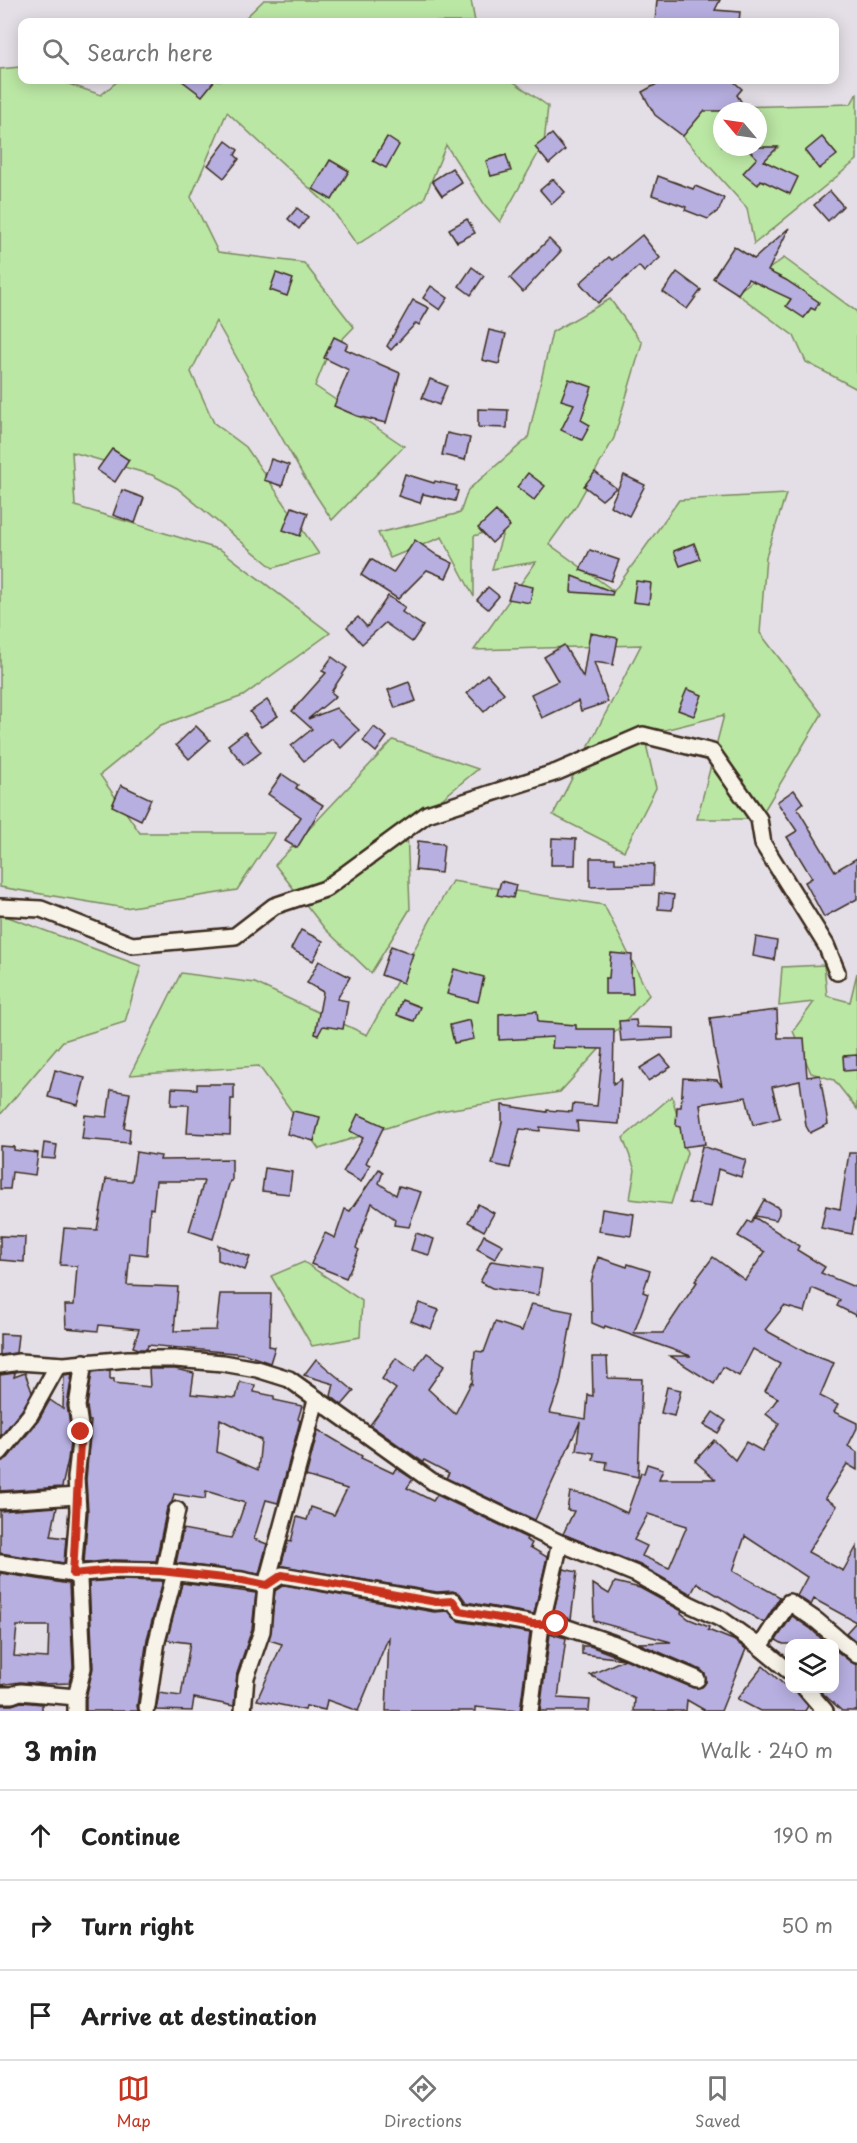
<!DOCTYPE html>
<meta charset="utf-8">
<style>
:root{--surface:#fff;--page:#f2f2f2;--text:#222;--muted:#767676;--line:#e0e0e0;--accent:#c8321e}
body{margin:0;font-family:"Playpen Sans",sans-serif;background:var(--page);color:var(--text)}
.controls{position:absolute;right:18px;bottom:18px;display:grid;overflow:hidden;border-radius:12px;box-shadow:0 3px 15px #0003}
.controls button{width:54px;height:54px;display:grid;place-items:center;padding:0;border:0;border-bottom:2px solid var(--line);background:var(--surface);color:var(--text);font:30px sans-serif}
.compass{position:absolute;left:713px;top:102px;width:54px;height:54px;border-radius:50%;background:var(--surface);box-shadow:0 3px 15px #0003;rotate:299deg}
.stop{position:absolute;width:18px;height:18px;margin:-14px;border:4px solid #c8321e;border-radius:50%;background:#fff}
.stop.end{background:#c8321e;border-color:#fff;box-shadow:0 2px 6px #0008}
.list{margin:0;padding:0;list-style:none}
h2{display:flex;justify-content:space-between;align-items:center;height:78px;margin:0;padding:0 24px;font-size:26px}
h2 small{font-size:20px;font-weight:400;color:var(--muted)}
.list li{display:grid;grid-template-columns:39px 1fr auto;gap:18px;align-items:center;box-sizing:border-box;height:90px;padding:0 24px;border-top:2px solid var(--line)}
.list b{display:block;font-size:22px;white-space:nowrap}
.list em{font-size:20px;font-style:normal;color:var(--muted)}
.icon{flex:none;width:33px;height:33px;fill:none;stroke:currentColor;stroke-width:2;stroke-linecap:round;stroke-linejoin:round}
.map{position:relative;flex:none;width:857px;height:1711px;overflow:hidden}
.search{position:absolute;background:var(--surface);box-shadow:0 3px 15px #0003;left:18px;right:18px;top:18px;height:66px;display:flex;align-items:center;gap:15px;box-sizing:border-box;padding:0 21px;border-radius:12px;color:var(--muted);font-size:22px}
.sheet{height:348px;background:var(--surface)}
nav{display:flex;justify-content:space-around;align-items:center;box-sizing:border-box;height:84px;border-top:2px solid var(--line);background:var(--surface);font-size:16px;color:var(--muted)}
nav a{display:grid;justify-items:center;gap:3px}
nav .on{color:var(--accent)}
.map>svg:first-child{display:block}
.green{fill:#bbe7a4;stroke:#7b8861;stroke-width:1.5;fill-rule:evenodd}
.building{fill:#b7afe0;stroke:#3b2a1e;stroke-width:1.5;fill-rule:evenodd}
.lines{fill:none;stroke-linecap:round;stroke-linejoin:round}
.street-casing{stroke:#3b2a1e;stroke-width:20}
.street{stroke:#f7f3e8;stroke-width:15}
.route{stroke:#c8321e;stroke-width:8}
</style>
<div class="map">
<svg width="857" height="1711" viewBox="0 0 857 1711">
<rect width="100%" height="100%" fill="#e4dfe6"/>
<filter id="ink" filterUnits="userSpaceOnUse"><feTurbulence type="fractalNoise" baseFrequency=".0167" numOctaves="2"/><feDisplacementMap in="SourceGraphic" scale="12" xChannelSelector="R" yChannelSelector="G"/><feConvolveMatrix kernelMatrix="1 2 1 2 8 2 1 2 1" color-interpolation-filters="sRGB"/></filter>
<g filter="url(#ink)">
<!-- green -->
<g class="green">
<polygon points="264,0 471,0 475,22 241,22"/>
<polygon points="20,67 22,68 22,80 57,80 101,95 119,80 511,80 548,106 544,143 500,222 485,205 446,145 424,199 357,245 331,208 227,112 191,197 218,252 304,263 354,327 328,354 315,386 404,446 332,520 304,477 216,321 191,372 214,423 246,447 319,554 273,568 177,488 152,475 72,452 75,506 221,550 330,633 243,696 161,725 100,775 140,833 275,833 237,890 125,908 0,887 0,69"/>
<path d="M857,93V160L754,244L747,208L658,109L851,104ZM722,111H758V147H722Z"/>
<polygon points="784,258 857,312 857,389 806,362 794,336 736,293"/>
<polygon points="610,299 642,343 614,438 576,506 549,544 614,591 679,500 786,494 766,557 760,633 822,714 759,819 697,819 724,715 644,735 656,788 624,851 553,815 641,645 474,650 536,562 492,569 505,526 474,536 474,597 442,537 390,558 378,533 460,513 468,490 528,438 552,332"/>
<polygon points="393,740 478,769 407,828 410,909 371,973 325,929 275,865"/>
<polygon points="452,881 604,905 649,995 560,1092 440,1111 319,1149 259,1066 130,1075 181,973 255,983 367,1035"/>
<polygon points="0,914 141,966 125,1022 63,1041 0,1115"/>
<polygon points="824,965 827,996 850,1002 857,973 857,1109 834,1080 811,1073 793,1031 814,1002 779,1006 782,967"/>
<polygon points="672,1096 687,1153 671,1204 630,1199 635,1170 623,1138"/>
<polygon points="304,1262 362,1301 360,1337 312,1346 271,1276"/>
</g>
<!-- building -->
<g class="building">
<polygon points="657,0 720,0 715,10 740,12 739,22 655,22"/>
<polygon points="181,80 215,80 202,96"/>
<polygon points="664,80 732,80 742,89 737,95 747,111 704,111 683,136 655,115 642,92"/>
<polygon points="552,134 565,150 549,164 535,147"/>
<polygon points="387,137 399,145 386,168 373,161"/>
<polygon points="822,137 837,155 819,169 805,151"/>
<polygon points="226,141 238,150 235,155 239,159 224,178 208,165"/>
<polygon points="746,147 778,147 764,161 798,177 790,194 761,180 758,185 743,173 757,158"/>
<polygon points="506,155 511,171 491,176 486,161"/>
<polygon points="330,160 349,171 332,200 313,189"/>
<polygon points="452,168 462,183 442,196 432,181"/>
<polygon points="658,176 693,189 695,186 724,198 719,210 708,219 685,210 686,207 652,195"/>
<polygon points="553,179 565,192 552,204 540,190"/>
<polygon points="830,191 843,206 828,221 814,205"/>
<polygon points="297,208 308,217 299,229 288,219"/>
<polygon points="467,219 475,233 457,242 449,229"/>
<polygon points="789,228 768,271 786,280 819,302 815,310 811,308 804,318 786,306 791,299 748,279 738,294 713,278 734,246 754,259"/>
<polygon points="642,235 660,258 644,272 639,266 598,303 580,283 609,257 612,260"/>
<polygon points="549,239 561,251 523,292 510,278"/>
<polygon points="472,267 484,276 471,295 459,286"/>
<polygon points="677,272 701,290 687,309 663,292"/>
<polygon points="276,273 293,279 287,296 270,290"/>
<polygon points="431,286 448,298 440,310 423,298"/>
<polygon points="413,300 429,308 419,325 416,323 391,350 387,346"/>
<polygon points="489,330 506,334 499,364 482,360"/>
<polygon points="334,337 348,344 345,349 400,373 386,423 357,416 334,406 349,370 324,358"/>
<polygon points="430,379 447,386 439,405 422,398"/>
<polygon points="569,379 592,387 581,420 590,425 582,440 561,430 574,404 561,400"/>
<polygon points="478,409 508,410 507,428 478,427"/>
<polygon points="447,433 470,438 465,460 442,455"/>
<polygon points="112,449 129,460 115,482 97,470"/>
<polygon points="271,459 289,465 282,486 264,480"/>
<polygon points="595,472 616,488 602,500 584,486"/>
<polygon points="528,473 545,486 534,500 517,487"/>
<polygon points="405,474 434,483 435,481 457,486 456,490 458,491 455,501 423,494 420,503 398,496"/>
<polygon points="624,475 645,485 629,516 610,506"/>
<polygon points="122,490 144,498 135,523 113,515"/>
<polygon points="292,507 308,513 300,536 283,530"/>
<polygon points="496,511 510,526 492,543 478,528"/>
<polygon points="415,540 438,556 453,563 446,578 427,570 398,599 361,575 371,559 393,573"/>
<polygon points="694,543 700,559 680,566 674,551"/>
<polygon points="590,550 619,560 611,581 580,570"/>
<polygon points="572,576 613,592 612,595 571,592"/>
<polygon points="636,581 651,583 649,604 633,602"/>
<polygon points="514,583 533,587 530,603 508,599"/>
<polygon points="488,587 499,596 488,609 477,600"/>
<polygon points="388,596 405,607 402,612 423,626 412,642 385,623 362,644 347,627 358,617 367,627"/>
<polygon points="590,633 618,638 613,665 594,662 608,702 581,711 578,701 542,718 531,694 558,681 544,657 564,645 583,677"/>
<polygon points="332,657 347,668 331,692 336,696 308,719 336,708 359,730 341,748 332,739 304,761 291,746 312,729 292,711 326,673 322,671"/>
<polygon points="487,674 504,693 484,712 467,693"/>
<polygon points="409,682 416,701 395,708 388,690"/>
<polygon points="687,689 702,695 694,716 678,710"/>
<polygon points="267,700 278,716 261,727 250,712"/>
<polygon points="196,726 210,740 189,759 176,745"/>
<polygon points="374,727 387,737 376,752 363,741"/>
<polygon points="245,732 261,752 244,765 228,745"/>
<polygon points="282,774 298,785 296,788 323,805 297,848 285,841 301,817 268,794"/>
<polygon points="121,785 151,799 141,820 112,806"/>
<polygon points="794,790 803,803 797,808 835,871 857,858 857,899 824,917 805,882 812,878 787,837 797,831 777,802"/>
<polygon points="552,838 576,839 575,865 551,865"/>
<polygon points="418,841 444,844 441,873 415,870"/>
<polygon points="590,858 615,858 615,863 654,864 653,885 590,887"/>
<polygon points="501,881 516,885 513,898 497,895"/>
<polygon points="659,893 674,895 672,910 658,909"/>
<polygon points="301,930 323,941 313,961 291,949"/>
<polygon points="756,937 777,941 774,960 753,956"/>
<polygon points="391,946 413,954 403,983 381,975"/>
<polygon points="611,953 632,955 631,977 632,977 633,994 605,994 605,978 609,978"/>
<polygon points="319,961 350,977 337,999 348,1001 343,1029 323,1026 318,1035 315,1034 323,992 307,983"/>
<polygon points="454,969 484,977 478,1002 447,994"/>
<polygon points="402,1000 420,1007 414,1021 397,1015"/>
<polygon points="777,1010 778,1038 804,1038 807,1077 820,1075 828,1124 810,1133 806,1126 800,1081 772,1087 780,1118 753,1125 746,1097 700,1104 705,1144 683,1147 680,1127 676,1126 677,1107 681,1107 683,1078 717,1080 722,1086 715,1054 710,1018"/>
<polygon points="537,1011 538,1022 576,1025 576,1029 614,1029 613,1084 621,1079 619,1124 577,1121 578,1131 540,1127 540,1131 520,1129 510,1168 492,1164 502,1122 502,1105 547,1112 547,1110 572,1112 573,1104 597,1106 603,1049 552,1048 553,1037 499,1040 499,1014"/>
<polygon points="470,1020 474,1039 454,1043 450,1025"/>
<polygon points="636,1020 637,1027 674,1028 674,1038 621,1041 619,1021"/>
<polygon points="661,1055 671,1067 648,1081 640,1068"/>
<polygon points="857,1055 857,1070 844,1071 843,1056"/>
<polygon points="55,1070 85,1078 78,1105 48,1097"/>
<polygon points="197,1084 234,1084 234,1099 231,1099 230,1135 187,1133 189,1105 171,1105 172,1088 197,1089"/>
<polygon points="111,1090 130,1093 124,1128 130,1129 129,1143 82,1139 85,1115 107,1117"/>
<polygon points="293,1111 320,1117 314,1141 287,1134"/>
<polygon points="358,1114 384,1126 366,1163 370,1165 361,1182 343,1172 363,1138 350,1131"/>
<polygon points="44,1143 57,1145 55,1159 42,1158"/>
<polygon points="0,1146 14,1147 14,1150 38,1153 35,1175 12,1172 10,1189 0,1189"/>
<polygon points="702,1146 746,1160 741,1177 718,1169 711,1207 689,1203"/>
<polygon points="136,1152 161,1156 160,1160 232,1159 232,1181 230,1181 213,1239 189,1231 204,1181 156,1181 153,1209 150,1208 147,1255 130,1253 127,1285 178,1287 174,1331 216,1330 220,1294 271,1294 269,1346 275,1347 270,1363 245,1354 148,1345 147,1349 139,1349 133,1347 139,1329 99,1325 98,1331 66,1328 65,1305 74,1305 77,1266 60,1265 64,1228 97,1230 106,1179 132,1181"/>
<polygon points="849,1153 857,1153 857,1204 852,1234 821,1228 826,1206 840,1209"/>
<polygon points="265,1168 292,1172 289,1194 262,1191"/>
<polygon points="379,1169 383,1172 379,1183 396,1195 399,1186 421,1192 409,1227 394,1225 395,1219 372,1203 356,1248 359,1250 346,1278 311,1264 325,1233 335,1238 345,1209 350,1211"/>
<polygon points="764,1200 779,1208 779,1214 776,1220 755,1216"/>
<polygon points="478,1204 494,1213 484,1231 468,1222"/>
<polygon points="602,1209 634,1214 631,1236 599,1231"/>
<path d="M754,1217L799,1246L797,1250L825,1267L821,1273L857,1288V1316L837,1306L840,1300L812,1288L805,1312L784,1306L765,1330L807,1353L834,1363L820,1396L838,1405L834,1412L857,1423V1428L848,1446L857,1452V1470L847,1464L825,1498L837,1506L808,1552L843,1571L857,1546V1642L846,1633L856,1622L814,1599L811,1605L797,1596L807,1577L745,1536L733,1571L780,1597L764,1623L697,1583L691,1594L640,1565L563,1534L574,1511L567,1510L570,1492L589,1495L627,1513L641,1473H644L647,1464L663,1469L659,1479H715L695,1461L714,1440L735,1460L746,1442L762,1451L779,1424L766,1414L778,1398L765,1391L780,1364L753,1349L739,1376L723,1367L714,1384L670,1356H691L605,1326L604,1328L592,1323L591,1282L598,1257L627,1267L628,1264L650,1271L643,1292L648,1294L634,1333H663L697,1282L695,1281L713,1257L745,1280L765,1252L738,1236L748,1221L751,1223ZM648,1514L687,1526L669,1568L642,1556L647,1546L634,1540Z"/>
<polygon points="416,1233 434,1239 429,1255 411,1250"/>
<polygon points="484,1235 503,1245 495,1259 477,1249"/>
<polygon points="0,1236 25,1237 24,1262 0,1260"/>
<polygon points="218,1245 250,1257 245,1270 218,1260"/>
<polygon points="491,1261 542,1269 538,1295 492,1288 480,1282"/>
<polygon points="419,1303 439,1310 431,1329 411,1321"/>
<polygon points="531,1304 573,1312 560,1384 550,1413 586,1419 588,1395 593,1396 592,1357 607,1357 608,1378 642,1379 638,1477 606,1470 607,1462 593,1460 594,1453 576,1450 580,1422 535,1520 446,1478 449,1473 424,1460 423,1462 370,1425 396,1389 382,1379 396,1358 414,1371 427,1353 445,1365 428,1389 455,1414 471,1383 472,1384 475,1351 484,1352 495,1322 522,1331"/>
<polygon points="0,1334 18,1335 16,1353 0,1355"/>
<polygon points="316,1359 354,1391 342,1405 331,1396 334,1384 304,1375"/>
<path d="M149,1369H175L194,1373L191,1394L236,1398L240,1382L255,1385L254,1392L274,1396V1400L302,1406L298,1419L300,1421L278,1503L266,1500L254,1539L267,1544L259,1574L176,1563L183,1529L231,1538L238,1523L245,1503L206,1491L205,1499L174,1494L172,1502L167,1508L156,1561L113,1560L84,1563L88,1511L86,1480L91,1421H89L87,1406L92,1372L110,1370V1379H114V1383L150,1387ZM220,1419L261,1440L258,1470L217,1452Z"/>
<polygon points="15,1373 14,1377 25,1373 32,1392 22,1410 0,1437 0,1375"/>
<polygon points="72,1374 67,1405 71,1433 68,1460 62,1487 0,1491 0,1462 8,1458 38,1421 50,1400 63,1409 64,1375"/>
<polygon points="667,1387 681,1390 674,1416 661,1413"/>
<polygon points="713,1412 726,1421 718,1433 704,1425"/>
<polygon points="318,1430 362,1456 361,1458 393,1473 396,1468 413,1479 407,1488 433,1501 437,1495 527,1538 526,1540 532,1543 530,1547 547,1557 534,1614 466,1602 461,1595 453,1591 437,1592 281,1566 288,1541 291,1542 297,1517 307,1520 311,1507 334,1515 347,1489 306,1476"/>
<polygon points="57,1507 51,1536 66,1538 64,1563 0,1553 0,1511"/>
<polygon points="564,1569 577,1572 571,1619 553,1614"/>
<path d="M0,1573L69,1584L73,1667L69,1683L44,1684L20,1682L0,1685ZM17,1626H49L48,1658L14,1656Z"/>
<polygon points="113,1580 163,1581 147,1639 137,1706 138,1711 86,1711 86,1698 93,1668 89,1582"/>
<polygon points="615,1582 640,1588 682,1611 681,1613 689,1619 709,1627 708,1630 733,1640 746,1649 721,1711 706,1711 687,1700 686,1711 634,1711 635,1699 590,1675 625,1659 693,1688 702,1687 706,1682 705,1674 701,1670 638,1643 671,1642 594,1621 593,1584 609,1594"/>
<polygon points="182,1583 256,1593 252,1629 237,1674 234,1706 194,1698 192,1711 156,1710 159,1693 181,1696 190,1643 167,1640"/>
<polygon points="284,1585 434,1612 448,1611 458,1621 530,1633 520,1711 475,1707 475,1711 386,1711 389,1636 358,1711 327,1700 325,1710 306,1706 305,1710 257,1700 282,1644 269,1640 275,1591"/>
<polygon points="792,1616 811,1629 827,1644 783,1644 776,1640"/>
<polygon points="550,1634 566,1638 558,1698 590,1700 589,1711 540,1711"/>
<polygon points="582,1646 590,1646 624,1659 582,1654"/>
<polygon points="834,1649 851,1662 857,1665 857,1711 842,1711 818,1689 834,1689"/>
<polygon points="763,1666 789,1689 795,1689 798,1694 808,1706 805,1711 760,1711 737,1699"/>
<polygon points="21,1702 42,1704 42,1711 0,1711 0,1705 12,1705"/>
</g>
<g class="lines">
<!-- street casing -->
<g class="street-casing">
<g id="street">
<polyline points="0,907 41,909 132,945 235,936 274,906 325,889 427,814 557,772 643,735 712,752 759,819 763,844 826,945 837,972"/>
<polyline points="0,1365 19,1362 64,1365 128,1359 175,1359 223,1363 257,1369 289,1379 433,1482 560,1543 636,1574 689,1604 721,1619 760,1647 790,1672"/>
<polyline points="0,1452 30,1415 58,1365"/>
<polyline points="0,1501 77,1496"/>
<polyline points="0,1563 73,1574 113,1570 160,1571 242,1580 266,1585 282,1575 436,1602 453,1601 460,1611 541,1625 556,1624 612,1643 697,1679"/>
<polyline points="164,1571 177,1510"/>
<polyline points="760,1647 789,1602 817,1621 857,1655"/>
<polyline points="805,1688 825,1711"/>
<polyline points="0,1695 12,1695 20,1692 76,1697"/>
<polyline points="147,1707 157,1641 175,1573"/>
<polyline points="76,1711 76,1697 83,1668 79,1579 73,1574 78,1510 76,1478 81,1433 77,1406 84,1362"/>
<polyline points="243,1711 246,1677 262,1631 266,1585 316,1400"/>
<polyline points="530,1711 541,1625 560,1543"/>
</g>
</g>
<!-- street -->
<use href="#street" class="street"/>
</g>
</g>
<g class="lines" filter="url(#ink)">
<!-- route -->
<path class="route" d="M81,1432C77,1480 76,1527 73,1574L113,1570L160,1571L242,1580L267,1585L282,1575L436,1602L453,1601L460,1611L532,1624H556"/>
</g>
</svg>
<div class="controls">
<button><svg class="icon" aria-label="layers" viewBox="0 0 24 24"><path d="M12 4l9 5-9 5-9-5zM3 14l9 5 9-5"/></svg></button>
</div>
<svg class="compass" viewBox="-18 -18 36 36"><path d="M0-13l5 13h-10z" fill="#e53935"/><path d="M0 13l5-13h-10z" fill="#767676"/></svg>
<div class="stop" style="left:556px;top:1624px"></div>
<div class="stop end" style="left:81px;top:1432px"></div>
<div class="search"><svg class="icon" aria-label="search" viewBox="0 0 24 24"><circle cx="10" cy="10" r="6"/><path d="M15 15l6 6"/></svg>Search here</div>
</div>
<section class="sheet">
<h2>3 min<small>Walk · 240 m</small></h2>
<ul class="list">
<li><svg class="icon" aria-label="ahead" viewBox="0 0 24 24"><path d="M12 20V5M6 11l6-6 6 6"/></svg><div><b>Continue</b></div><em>190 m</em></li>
<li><svg class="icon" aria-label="right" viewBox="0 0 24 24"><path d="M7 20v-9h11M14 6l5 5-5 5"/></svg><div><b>Turn right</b></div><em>50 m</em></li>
<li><svg class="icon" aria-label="arrive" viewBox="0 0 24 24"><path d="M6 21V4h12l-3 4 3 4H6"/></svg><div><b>Arrive at destination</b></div></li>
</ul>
</section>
<nav>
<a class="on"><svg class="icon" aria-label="map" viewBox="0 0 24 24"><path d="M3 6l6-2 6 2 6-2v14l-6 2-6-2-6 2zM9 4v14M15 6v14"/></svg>Map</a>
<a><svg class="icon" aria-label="directions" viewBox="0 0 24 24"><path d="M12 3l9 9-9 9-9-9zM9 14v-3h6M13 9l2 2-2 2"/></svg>Directions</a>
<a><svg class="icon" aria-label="saved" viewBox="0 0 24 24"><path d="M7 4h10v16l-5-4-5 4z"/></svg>Saved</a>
</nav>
